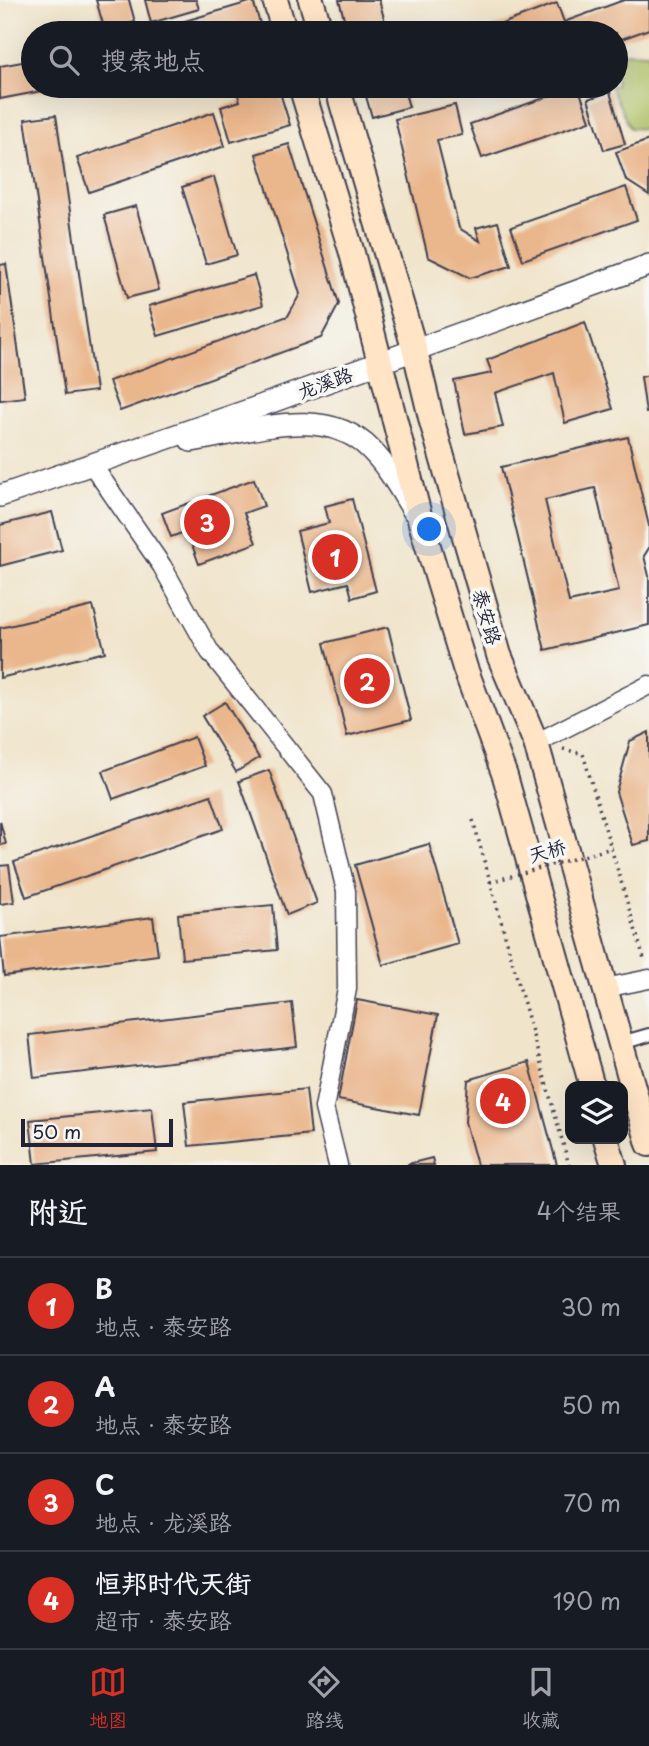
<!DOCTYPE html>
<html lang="zh">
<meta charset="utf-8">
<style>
:root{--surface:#171b24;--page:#242831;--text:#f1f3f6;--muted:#9ea1a6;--line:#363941;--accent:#d93025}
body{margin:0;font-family:"Playpen Sans","LXGW WenKai TC",sans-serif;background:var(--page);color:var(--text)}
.controls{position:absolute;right:21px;bottom:21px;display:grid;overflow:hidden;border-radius:14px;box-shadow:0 7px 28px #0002}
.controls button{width:63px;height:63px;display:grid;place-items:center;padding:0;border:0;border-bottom:2px solid var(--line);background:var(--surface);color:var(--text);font:35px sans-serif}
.scale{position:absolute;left:21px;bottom:18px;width:152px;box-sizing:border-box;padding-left:7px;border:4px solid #22223b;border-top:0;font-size:19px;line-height:24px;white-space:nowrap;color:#22223b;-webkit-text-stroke:5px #f6f6f2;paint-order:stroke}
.you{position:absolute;left:430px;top:530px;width:24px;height:24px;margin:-18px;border:5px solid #fff;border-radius:50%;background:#1a73e8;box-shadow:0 0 0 10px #1a73e833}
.badge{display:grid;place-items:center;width:46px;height:46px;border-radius:50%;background:var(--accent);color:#fff;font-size:23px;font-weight:700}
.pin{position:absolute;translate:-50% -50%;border:4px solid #fff;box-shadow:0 2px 7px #0006}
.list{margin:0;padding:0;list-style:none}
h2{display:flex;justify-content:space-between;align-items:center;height:91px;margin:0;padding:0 28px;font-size:30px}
h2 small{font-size:23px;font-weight:400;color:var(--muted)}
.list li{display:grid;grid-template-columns:46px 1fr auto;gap:21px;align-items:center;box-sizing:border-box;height:98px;padding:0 28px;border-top:2px solid var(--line)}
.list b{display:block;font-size:26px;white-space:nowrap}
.list p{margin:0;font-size:23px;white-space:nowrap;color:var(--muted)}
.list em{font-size:23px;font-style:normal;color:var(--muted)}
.icon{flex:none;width:38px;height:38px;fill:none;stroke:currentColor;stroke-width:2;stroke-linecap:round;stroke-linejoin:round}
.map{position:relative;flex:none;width:649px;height:1165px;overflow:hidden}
.search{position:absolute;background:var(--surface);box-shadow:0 7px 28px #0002;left:21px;right:21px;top:21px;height:77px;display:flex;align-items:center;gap:18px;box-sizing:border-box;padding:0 24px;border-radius:38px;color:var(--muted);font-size:26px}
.sheet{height:483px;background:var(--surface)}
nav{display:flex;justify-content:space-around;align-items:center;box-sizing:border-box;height:98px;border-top:2px solid var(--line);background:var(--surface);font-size:19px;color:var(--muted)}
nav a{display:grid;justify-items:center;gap:4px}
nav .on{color:var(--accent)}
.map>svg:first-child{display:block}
.green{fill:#adc064;stroke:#687150;stroke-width:2}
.building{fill:#eab68b;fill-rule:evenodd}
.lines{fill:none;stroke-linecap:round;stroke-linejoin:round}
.pedestrian-casing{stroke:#413f50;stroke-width:16}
.minor-casing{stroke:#413f50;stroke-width:21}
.tertiary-casing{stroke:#413f50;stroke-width:24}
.secondary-casing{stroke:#413f50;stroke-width:28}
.path{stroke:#413f50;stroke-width:3.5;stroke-dasharray:2 5;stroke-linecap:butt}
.pedestrian{stroke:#fff;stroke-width:12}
.minor{stroke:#fff;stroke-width:18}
.tertiary{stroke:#fff;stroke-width:21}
.secondary{stroke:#ffe4c6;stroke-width:24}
.path-bridge{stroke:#413f50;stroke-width:3.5;stroke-dasharray:2 5;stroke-linecap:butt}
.labels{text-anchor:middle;stroke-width:7;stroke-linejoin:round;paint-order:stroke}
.street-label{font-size:19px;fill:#22223b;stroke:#f6f6f2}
</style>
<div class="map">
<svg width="649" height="1165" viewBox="0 0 649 1165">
<rect width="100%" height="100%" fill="#f6f6f2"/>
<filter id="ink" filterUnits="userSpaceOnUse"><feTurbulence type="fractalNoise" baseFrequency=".0143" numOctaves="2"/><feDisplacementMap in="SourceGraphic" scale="14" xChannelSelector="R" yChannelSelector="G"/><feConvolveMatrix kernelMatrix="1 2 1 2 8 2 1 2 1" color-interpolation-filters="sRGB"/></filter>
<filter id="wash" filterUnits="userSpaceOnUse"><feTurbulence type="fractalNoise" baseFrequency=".00686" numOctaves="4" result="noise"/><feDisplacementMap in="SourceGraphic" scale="28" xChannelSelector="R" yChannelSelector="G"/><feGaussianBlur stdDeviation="1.57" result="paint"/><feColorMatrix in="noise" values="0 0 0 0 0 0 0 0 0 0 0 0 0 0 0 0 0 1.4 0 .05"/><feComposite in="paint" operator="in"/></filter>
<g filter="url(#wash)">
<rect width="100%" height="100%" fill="#f0e4ca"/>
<!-- green -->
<polygon class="green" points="620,52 649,53 649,129 630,128 610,86 616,86 616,60"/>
<g id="blocks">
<!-- building -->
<g class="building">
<polygon points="96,0 129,0 135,22 105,31"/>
<polygon points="145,0 196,0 199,9 151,23"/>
<polygon points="339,0 379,0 388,33 348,33"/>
<polygon points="624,0 649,0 649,29 616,41 616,33 478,33 557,3 564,22"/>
<polygon points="253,1 263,33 144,33"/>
<polygon points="33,60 33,86 63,87 0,99 0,66"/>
<polygon points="235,86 278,86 290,125 231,142 221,107 240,101"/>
<polygon points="363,86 403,86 409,107 372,117"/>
<polygon points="578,86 590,121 482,158 470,124"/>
<polygon points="610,92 625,144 604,150 588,99"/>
<polygon points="455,105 462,135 437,140 459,228 480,241 476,228 498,222 511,266 470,278 428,257 395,119"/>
<polygon points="214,112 225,146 89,192 77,158"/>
<polygon points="56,115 96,391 65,395 25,119"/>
<polygon points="649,140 649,195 626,180 616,152"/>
<polygon points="289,144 339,304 321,338 120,411 109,381 288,316 300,294 256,154"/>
<polygon points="214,177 237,255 206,264 182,187"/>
<polygon points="626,187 637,220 523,260 511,227"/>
<polygon points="136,206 159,290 127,298 104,215"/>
<polygon points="6,264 25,397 0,400 0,265"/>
<polygon points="254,275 263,305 158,336 149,306"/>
<polygon points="585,322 613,409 565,423 554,373 495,393 503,427 465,434 454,381 492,373 487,360"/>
<polygon points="649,375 649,412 646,413 641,377"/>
<path d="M628,437L649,526V548L644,556L649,576V625L545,650L501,467ZM595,488L619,591L569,602L545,500Z"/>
<polygon points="254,479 264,506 244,513 256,543 199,564 187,531 171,537 162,513"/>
<polygon points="352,499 376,591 352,598 348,583 312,592 297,531 329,523 325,506"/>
<polygon points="52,512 62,550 0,566 0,525"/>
<polygon points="93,606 105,652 0,678 0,628"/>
<polygon points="388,627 411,720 347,736 324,643"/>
<polygon points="225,702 259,758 236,772 202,716"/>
<polygon points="649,732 649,841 633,845 616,792 630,741"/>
<polygon points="194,737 205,766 113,799 103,771"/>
<polygon points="269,770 317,903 287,915 239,781"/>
<polygon points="211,795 223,829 26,897 14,862"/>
<polygon points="0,821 6,844 0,845"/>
<polygon points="429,844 458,944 383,965 355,865"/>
<polygon points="9,865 14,902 0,904 0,866"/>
<polygon points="273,905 277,950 182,959 178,914"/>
<polygon points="153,917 158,955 4,976 0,937"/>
<polygon points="357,1000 438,1015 419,1115 338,1100"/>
<polygon points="292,1003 297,1047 34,1078 29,1035"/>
<polygon points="529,1062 557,1165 477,1165 465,1122 468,1080"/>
<polygon points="306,1089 311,1134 189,1146 184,1102"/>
<polygon points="152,1108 157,1152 35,1164 30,1120"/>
<polygon points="432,1158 434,1165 408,1165 408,1164"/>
</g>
</g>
</g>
<g filter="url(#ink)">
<use href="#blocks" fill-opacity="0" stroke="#413f50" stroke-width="2"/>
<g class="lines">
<!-- pedestrian casing -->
<g class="pedestrian-casing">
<polyline id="pedestrian" points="621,1043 649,1035"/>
</g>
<!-- minor casing -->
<g class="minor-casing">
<g id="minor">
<polyline points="93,466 162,566 210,652 323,794 346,891 347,989 324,1108 338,1165"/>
<polyline points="536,743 649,685"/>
<polyline points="605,988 649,979"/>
</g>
</g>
<!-- tertiary casing -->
<g class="tertiary-casing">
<g id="tertiary">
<path d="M191,441C248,433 325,402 371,450C389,468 401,491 414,512"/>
<polyline points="0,496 252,409 649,265"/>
</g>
</g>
<!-- secondary casing -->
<g class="secondary-casing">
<g id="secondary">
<polyline points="275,0 285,33"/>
<polyline points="311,0 321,33"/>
<polyline points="301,86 352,253 421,523 465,668 505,776 592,1086"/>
<polyline points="337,86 415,351 432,422 499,655 536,743 649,1144"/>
<polyline points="606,1139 614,1165"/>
</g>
</g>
<!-- path -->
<g class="path">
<polyline points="563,749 583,754 645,962"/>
<polyline points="473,820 569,1165"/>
</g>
<!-- pedestrian -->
<use href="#pedestrian" class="pedestrian"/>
<!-- minor -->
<use href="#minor" class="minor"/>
<!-- tertiary -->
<use href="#tertiary" class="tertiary"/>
<!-- secondary -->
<use href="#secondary" class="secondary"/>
<!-- path-bridge -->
<polyline class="path-bridge" points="490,882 612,848"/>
</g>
</g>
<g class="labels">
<!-- street labels -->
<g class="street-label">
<text transform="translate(325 383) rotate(-20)" y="7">龙溪路</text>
<text transform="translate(487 617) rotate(74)" y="7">泰安路</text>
<text transform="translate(547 851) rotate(-16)" y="7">天桥</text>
</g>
</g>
</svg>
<div class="controls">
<button><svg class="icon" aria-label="layers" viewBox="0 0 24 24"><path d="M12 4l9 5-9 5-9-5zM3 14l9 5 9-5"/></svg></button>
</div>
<div class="scale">50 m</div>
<div class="you"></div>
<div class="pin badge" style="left:335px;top:557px">1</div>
<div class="pin badge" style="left:367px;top:681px">2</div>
<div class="pin badge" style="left:207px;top:522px">3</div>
<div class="pin badge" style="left:503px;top:1101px">4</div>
<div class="search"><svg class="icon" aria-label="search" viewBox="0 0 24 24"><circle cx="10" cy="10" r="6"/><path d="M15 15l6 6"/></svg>搜索地点</div>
</div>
<section class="sheet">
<h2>附近<small>4个结果</small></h2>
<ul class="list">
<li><span class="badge">1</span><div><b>B</b><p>地点 · 泰安路</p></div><em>30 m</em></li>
<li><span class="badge">2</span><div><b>A</b><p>地点 · 泰安路</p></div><em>50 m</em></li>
<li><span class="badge">3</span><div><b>C</b><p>地点 · 龙溪路</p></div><em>70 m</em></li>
<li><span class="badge">4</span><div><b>恒邦时代天街</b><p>超市 · 泰安路</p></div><em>190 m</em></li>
</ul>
</section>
<nav>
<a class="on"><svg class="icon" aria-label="map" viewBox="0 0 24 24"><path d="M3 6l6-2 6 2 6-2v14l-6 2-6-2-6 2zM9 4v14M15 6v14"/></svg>地图</a>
<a><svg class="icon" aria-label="directions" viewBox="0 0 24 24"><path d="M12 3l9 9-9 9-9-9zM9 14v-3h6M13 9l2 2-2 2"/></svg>路线</a>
<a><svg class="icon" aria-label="saved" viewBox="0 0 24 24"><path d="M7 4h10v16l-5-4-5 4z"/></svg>收藏</a>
</nav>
